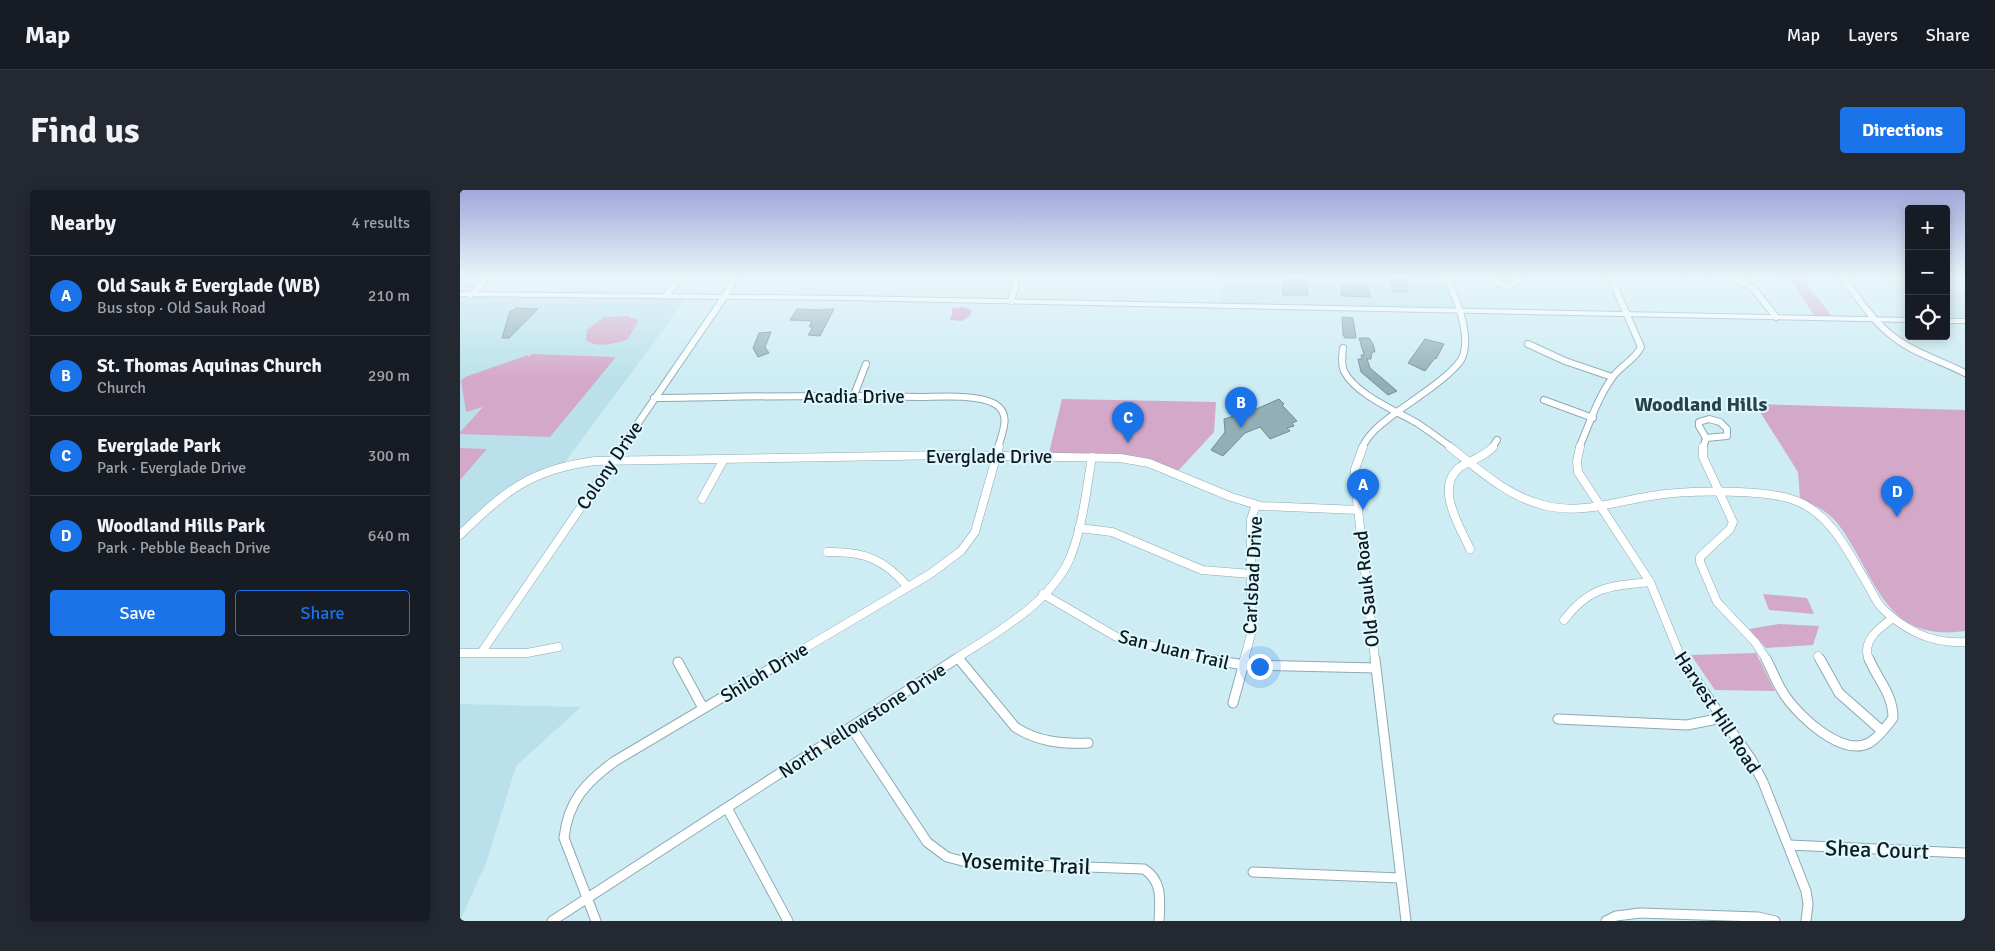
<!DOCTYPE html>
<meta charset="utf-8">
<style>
:root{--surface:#171b24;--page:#242831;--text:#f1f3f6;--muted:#9ea1a6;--line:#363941;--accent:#1a73e8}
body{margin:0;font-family:Signika,sans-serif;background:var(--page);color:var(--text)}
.controls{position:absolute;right:15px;top:15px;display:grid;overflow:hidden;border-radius:5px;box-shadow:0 2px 12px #0003}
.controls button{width:45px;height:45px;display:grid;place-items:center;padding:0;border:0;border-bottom:1px solid var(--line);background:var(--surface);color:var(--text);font:25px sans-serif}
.you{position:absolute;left:799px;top:476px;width:18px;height:18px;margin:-12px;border:4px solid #fff;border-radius:50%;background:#1a73e8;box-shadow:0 0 0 8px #1a73e833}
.badge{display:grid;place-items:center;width:32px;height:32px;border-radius:50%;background:var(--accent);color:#fff;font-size:16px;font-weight:700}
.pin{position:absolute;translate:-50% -41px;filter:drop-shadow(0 1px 2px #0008)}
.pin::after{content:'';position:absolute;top:26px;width:18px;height:15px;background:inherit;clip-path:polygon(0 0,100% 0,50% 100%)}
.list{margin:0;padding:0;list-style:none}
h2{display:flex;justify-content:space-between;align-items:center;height:65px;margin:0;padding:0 20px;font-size:21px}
h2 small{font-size:16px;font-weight:400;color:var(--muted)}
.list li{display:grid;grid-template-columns:32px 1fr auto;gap:15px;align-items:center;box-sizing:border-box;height:80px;padding:0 20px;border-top:1px solid var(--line)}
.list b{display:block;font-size:19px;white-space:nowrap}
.list p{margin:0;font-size:16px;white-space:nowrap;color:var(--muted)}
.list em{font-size:16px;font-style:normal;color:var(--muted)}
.actions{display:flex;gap:10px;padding:15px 20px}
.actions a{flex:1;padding:11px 0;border:1px solid var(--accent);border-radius:5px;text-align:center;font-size:18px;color:var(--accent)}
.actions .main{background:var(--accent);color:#fff}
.icon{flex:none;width:28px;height:28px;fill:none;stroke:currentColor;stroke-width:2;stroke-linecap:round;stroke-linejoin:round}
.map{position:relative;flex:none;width:1505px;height:731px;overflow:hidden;border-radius:5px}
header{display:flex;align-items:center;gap:30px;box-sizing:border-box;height:70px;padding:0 25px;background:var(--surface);border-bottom:1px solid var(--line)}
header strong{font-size:24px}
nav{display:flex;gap:28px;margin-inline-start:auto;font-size:18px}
.intro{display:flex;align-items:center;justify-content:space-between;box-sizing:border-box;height:120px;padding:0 30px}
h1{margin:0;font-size:35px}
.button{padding:12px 22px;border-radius:5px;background:var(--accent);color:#fff;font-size:18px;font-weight:700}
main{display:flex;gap:30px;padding:0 30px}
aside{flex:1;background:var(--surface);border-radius:5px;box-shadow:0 2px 12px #0003}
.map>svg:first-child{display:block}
.built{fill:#bae1eb}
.green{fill:#d4a8c8}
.water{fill:#d696c6}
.building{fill:#92afb7;stroke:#728e96}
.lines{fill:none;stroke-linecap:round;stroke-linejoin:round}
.minor-far2-casing{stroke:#8daab2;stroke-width:8}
.minor-far1-casing{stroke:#8daab2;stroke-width:9}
.minor-casing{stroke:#8daab2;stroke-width:11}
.major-casing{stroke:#8daab2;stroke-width:2}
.minor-far2{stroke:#fff;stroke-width:6}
.minor-far1{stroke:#fff;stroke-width:8}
.minor{stroke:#fff;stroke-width:9}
.major{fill:#fff;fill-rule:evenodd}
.labels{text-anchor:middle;stroke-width:4;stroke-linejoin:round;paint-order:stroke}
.street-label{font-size:19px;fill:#0f1a1d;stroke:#dff8ff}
.neighbourhood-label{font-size:20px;font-weight:bold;fill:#284249;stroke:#dff8ff}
.near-street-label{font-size:22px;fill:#0f1a1d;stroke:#dff8ff}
</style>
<header>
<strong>Map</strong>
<nav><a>Map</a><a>Layers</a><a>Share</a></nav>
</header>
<div class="intro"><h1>Find us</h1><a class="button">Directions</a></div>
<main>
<aside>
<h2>Nearby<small>4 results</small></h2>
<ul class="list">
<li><span class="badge">A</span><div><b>Old Sauk &amp; Everglade (WB)</b><p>Bus stop · Old Sauk Road</p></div><em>210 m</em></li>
<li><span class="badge">B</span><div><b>St. Thomas Aquinas Church</b><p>Church</p></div><em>290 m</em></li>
<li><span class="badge">C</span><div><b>Everglade Park</b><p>Park · Everglade Drive</p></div><em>300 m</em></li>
<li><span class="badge">D</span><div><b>Woodland Hills Park</b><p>Park · Pebble Beach Drive</p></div><em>640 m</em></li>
</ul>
<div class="actions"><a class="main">Save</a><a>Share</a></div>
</aside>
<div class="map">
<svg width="1505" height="731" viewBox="0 0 1505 731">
<rect width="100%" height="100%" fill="#cdecf4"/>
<!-- built -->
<g class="built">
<polygon points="0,86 30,86 18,98 0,98"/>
<polygon points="763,86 985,86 998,120 759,115"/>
<polygon points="1486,103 1505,103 1505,131 1489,131 1486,127"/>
<polygon points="0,104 228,106 103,275 76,284 0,345"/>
<polygon points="0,514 121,517 56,576 26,673 0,731"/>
</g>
<!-- green -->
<g class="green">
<polygon points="1318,86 1341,86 1373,128 1356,128 1333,94"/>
<path d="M170,126L169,128H175L178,132L167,150C153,153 139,159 126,150L127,140L144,127Z"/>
<polygon points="72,164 156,167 90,247 0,244 0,242 23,217 6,222 1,191 5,187 68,165 69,167"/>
<path d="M602,209L756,212L754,242L718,281C675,262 635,264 589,263Z"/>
<path d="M1295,214L1505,220V441C1423,453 1417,386 1378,334C1369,322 1353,314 1340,308L1338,282Z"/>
<polygon points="0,258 27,259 0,290"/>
<polygon points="1303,404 1347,408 1354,424 1309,420"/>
<polygon points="1319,434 1359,436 1353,455 1306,458 1289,439"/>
<polygon points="1296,463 1315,501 1255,500 1231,465"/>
</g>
<!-- water -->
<polygon class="water" points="503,117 512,120 510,126 501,131 490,130 492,125 492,118"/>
<!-- building -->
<g class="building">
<polygon points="822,86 846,86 848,105 823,105"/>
<polygon points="930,86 946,86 947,102 933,102"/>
<polygon points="891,94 908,94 910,107 882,106 881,95"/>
<polygon points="55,118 78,119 49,148 42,148 50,121 55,120"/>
<polygon points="337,119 359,120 374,119 360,146 348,145 353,137 349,137 352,131 330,130"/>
<polygon points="882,127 893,128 896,148 885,148 883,145"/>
<polygon points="311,142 305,157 309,163 298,167 293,158 299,143"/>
<polygon points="899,148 909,148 913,154 915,162 912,162 911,169 907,169 910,178 937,201 928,205 901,182 898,169 902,169 901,165 904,165"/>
<polygon points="965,149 984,154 976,169 975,168 965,181 948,173"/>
<polygon points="819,209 824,214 822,215 837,231 832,233 834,236 827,238 830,241 810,249 800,237 785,243 763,266 751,260 765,242 764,229 774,226 776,228"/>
</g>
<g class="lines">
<!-- minor-far2 casing -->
<g class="minor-far2-casing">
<g id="minor-far2">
<polyline points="1034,86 1035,92 1047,96 1057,92 1059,87 1055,86"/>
<polyline points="1225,86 1235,88 1243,86"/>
<polyline points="1272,86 1293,98 1316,127"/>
<path d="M1382,86C1398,108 1413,132 1435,148C1456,164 1482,171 1505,183"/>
<polyline points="1431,89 1440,86"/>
<polyline points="11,105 30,86"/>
<polyline points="206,106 221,86"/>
<polyline points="551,111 555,98 555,86"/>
<polyline points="1068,154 1105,171 1152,187"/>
<path d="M883,158C882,166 881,174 884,181C895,204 936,221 957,233C969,241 980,249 992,258"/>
<polyline points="394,205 406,174"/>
<path d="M194,208C283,207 371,204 460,207C480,207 518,204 535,214C552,224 542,243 538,258"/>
<polyline points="1084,210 1133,228"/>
<polygon points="1249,229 1260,232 1267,239 1267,246 1246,248 1239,236 1239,232"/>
<polyline points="161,258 267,103 275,86"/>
<path d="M902,258C908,244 921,234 933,225C951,211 989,188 1001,170C1013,149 996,105 985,86"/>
<polyline points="1032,258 1037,250"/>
<path d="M1119,258C1129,235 1137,209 1152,188C1160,176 1175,170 1181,157L1150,86"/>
<polyline points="1243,258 1246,248"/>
</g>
</g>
<!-- minor-far1 casing -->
<g class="minor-far1-casing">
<g id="minor-far1">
<polyline points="903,257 895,279 895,292 915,470"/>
<path d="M990,257C1018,279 1047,306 1083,315C1120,325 1154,312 1191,306C1225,300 1298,299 1331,309C1371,321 1389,364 1409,397C1413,404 1417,413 1423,419C1433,429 1445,437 1457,443C1472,450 1489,453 1505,452"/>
<polyline points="1120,257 1117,271 1118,282 1190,392 1222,470"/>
<polyline points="1243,257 1243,267 1273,332 1270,339 1240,367 1240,372 1257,412 1295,452 1307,470"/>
<polyline points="242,309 264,269"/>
<polyline points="619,338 652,342 742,380 791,384"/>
<path d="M0,345C44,301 72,279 135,271L489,265L660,268L689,273L771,307L801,316L898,320"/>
<path d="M1010,359C1000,337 974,297 1000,277C1011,270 1024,267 1033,257"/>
<path d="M367,362C404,361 424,369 448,397"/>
<polyline points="583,404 660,449 755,470"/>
<path d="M1104,430C1130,396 1150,396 1190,392"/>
<polyline points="0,463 67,463 98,457"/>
<polyline points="21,463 162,257"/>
<polyline points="1358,466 1360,470"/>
<polyline points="498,467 500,470"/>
<polyline points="325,470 470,384 501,361 515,342 539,257"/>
<path d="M494,470C535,443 589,415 610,368C623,336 626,301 632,267"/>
<polyline points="784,470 791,444 791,329 796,315"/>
<path d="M1409,470C1401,451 1419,438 1433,428"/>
</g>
</g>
<!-- minor casing -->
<g class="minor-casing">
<g id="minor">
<path d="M499,469L555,537C578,552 602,554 628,553"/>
<polyline points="748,469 784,475 915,478"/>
<polyline points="915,469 946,731"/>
<polyline points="1221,469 1291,569 1303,592 1346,701 1348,714 1346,731"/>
<path d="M1306,469C1313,481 1317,495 1326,507C1340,527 1382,567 1409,553C1418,548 1427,536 1433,528C1433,504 1418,490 1409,469"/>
<polyline points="1360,469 1379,503 1421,540"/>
<polyline points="218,472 243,518"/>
<polyline points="773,513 785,469"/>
<polyline points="1098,529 1227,535 1262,528"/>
<path d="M391,537L467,652L487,667L510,673L684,679C703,691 700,711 699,731"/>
<polyline points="267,618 328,731"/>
<polyline points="1329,655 1505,663"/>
<polyline points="793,682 940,688"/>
<polyline points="92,731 496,469"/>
<path d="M136,731L104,648C108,611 126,592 155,571L327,469"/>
<polyline points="1146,731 1156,726 1180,723 1298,727 1315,731"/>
</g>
</g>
<!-- major casing -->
<g class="major-casing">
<g id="major">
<polygon points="0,102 388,106 1449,128 1449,132 388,110 0,106"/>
<rect x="1486" y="129" width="19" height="4"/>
</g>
</g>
<!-- minor-far2 -->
<use href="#minor-far2" class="minor-far2"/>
<!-- minor-far1 -->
<use href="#minor-far1" class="minor-far1"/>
<!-- minor -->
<use href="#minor" class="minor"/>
<!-- major -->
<use href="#major" class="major"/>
</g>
<!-- sky -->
<linearGradient id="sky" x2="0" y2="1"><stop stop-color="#a1a8da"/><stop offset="0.46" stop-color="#e8f6fa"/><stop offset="1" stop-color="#e8f6fa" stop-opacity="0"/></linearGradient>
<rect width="1505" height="189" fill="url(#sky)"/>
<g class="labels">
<!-- street labels -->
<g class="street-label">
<text x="394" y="213">Acadia Drive</text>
<text x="529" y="273">Everglade Drive</text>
<text transform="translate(149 275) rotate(-56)" y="7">Colony Drive</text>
<text transform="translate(792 385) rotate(-87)" y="7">Carlsbad Drive</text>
<text transform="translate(906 399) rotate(-96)" y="7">Old Sauk Road</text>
<text transform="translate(714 459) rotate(14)" y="7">San Juan Trail</text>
<text transform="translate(304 482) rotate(-31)" y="7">Shiloh Drive</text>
<text transform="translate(1258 522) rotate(57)" y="7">Harvest Hill Road</text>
<text transform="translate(402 530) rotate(-33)" y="7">North Yellowstone Drive</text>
</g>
<!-- neighbourhood labels -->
<g class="neighbourhood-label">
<text x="1241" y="221">Woodland Hills</text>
</g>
<!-- near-street labels -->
<g class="near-street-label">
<text transform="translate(1417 659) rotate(2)" y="8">Shea Court</text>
<text transform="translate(566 673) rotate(3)" y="8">Yosemite Trail</text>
</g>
</g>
</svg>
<div class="controls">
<button>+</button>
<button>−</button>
<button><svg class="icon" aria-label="locate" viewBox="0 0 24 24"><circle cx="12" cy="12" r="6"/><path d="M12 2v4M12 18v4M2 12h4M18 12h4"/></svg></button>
</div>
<div class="you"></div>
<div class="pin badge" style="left:903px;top:320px">A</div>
<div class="pin badge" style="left:781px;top:238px">B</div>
<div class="pin badge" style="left:668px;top:253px">C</div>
<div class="pin badge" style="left:1437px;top:327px">D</div>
</div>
</main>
